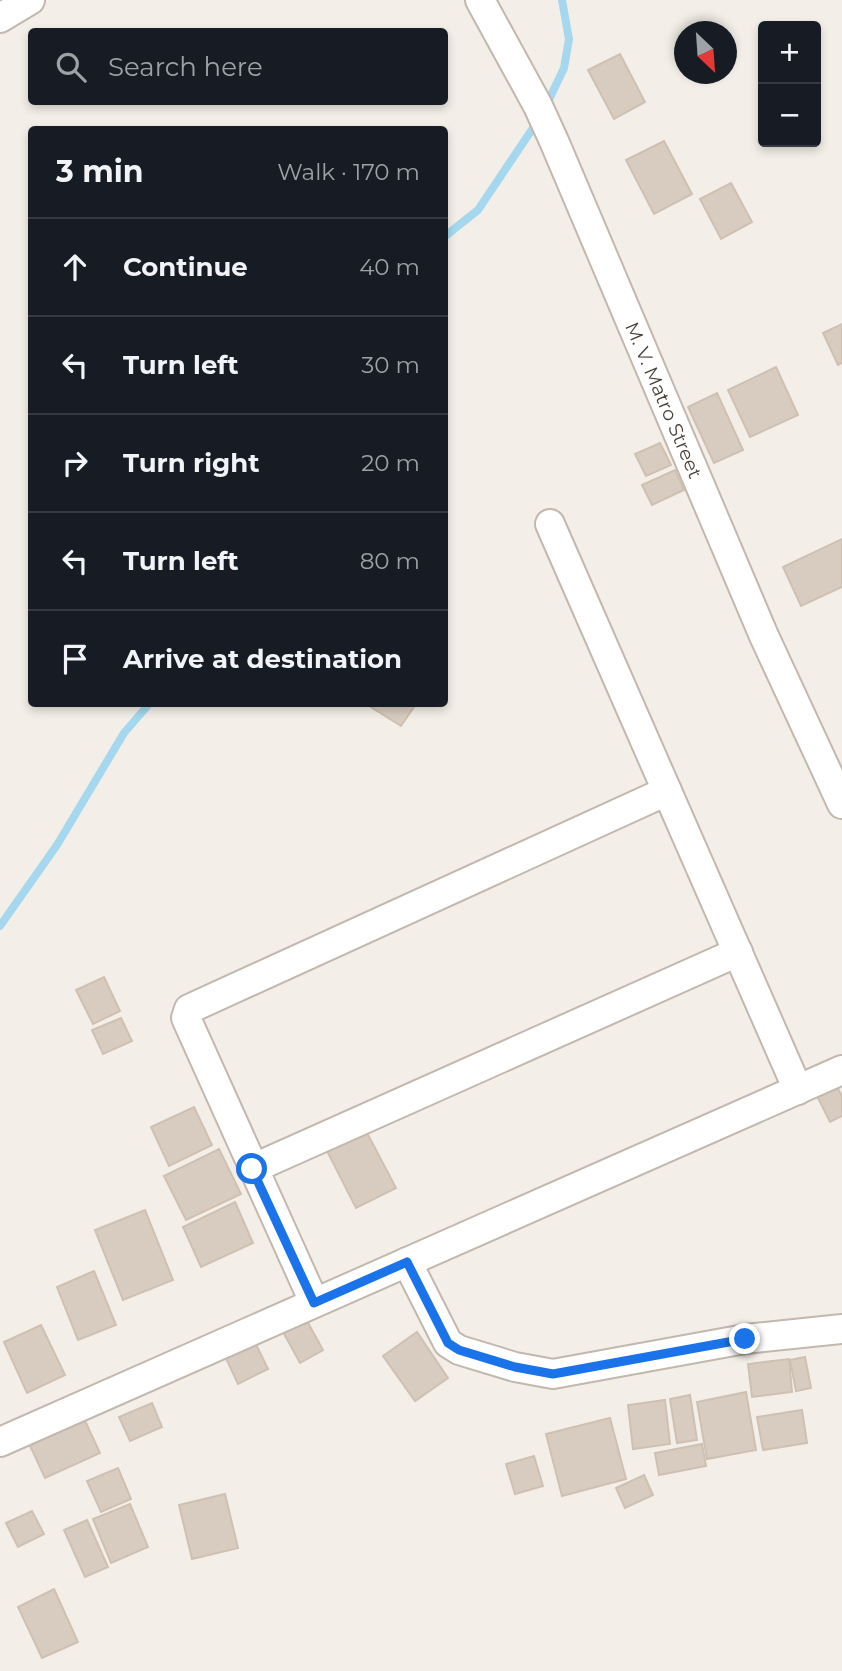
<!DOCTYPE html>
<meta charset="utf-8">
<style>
:root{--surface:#171b24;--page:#242831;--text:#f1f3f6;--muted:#9ea1a6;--line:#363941}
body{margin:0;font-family:Montserrat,sans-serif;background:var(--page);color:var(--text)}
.controls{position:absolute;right:21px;top:21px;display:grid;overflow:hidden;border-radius:7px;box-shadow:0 4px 10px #0003}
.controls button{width:63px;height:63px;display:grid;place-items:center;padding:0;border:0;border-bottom:2px solid var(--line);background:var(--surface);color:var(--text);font:35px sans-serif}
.compass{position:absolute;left:674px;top:21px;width:63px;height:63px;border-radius:50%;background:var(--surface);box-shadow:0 4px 10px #0003;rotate:155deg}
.stop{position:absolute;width:21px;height:21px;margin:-16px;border:5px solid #1a73e8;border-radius:50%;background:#fff}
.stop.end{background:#1a73e8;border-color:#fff;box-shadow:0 2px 7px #0008}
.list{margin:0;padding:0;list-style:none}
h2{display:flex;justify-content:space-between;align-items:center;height:91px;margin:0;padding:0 28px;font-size:30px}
h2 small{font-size:23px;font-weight:400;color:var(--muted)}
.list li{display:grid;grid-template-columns:46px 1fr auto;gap:21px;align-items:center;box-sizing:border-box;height:98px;padding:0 28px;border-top:2px solid var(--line)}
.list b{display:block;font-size:26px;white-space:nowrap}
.list em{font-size:23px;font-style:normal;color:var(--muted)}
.icon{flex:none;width:38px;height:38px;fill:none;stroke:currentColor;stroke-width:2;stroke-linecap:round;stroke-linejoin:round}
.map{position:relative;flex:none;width:842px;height:1671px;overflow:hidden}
.search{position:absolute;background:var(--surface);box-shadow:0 4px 10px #0003;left:28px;top:28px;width:420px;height:77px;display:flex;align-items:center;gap:18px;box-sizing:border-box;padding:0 24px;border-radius:7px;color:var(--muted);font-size:26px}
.panel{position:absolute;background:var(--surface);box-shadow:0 4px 10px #0003;left:28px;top:126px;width:420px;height:581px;border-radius:7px}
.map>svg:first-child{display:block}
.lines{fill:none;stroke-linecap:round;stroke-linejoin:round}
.stream{stroke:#a5d8ee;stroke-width:8}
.building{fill:#d8ccc0;stroke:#cfc0b1;stroke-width:2}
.minor-casing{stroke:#c2b8ad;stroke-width:32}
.minor{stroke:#fff;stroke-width:28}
.route{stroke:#1a73e8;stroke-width:9}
.labels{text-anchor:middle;stroke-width:7;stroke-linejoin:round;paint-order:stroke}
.street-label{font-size:19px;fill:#463f37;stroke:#fff}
</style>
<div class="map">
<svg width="842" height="1671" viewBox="0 0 842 1671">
<rect width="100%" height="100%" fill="#f3efe8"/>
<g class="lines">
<!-- stream -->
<g class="stream">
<polyline points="545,108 564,68 569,39 562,0"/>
<polyline points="444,237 478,210 537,122"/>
<polyline points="0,926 57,845 124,733 149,704"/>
</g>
</g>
<!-- building -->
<g class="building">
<polygon points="620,54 645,102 614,119 588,70"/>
<polygon points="664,141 692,194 654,214 626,160"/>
<polygon points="731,183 752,222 721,239 700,199"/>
<polygon points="842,324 842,363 838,365 823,333"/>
<polygon points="776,367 798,415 750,437 728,390"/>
<polygon points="717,393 743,450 714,463 688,407"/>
<polygon points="660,443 671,465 646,476 635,454"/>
<polygon points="675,470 684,490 652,505 642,485"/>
<polygon points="842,539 842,587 801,606 783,567"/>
<polygon points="366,704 416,704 401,726"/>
<polygon points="104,977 120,1011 93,1024 76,990"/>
<polygon points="121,1018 132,1041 103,1054 92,1030"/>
<polygon points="836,1085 842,1096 842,1116 830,1122 817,1096"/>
<polygon points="194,1107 212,1145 169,1166 151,1127"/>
<polygon points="366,1131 396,1188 356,1208 327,1151"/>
<polygon points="219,1149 241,1194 186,1220 164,1176"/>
<polygon points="235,1202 253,1243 201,1267 183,1227"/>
<polygon points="145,1210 173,1280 123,1300 95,1230"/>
<polygon points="94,1271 116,1325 78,1340 57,1287"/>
<polygon points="306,1319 323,1350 300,1363 283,1332"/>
<polygon points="41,1325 65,1375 27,1393 4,1342"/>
<polygon points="417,1332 448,1378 415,1401 383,1356"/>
<polygon points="252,1336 268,1369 238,1384 222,1350"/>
<polygon points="805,1357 811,1388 796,1391 790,1360"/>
<polygon points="789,1359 792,1392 752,1397 748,1364"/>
<polygon points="746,1392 756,1450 707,1459 697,1402"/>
<polygon points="690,1395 697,1440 677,1443 670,1399"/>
<polygon points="665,1400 670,1444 633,1449 628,1405"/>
<polygon points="152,1403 162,1427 130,1441 119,1417"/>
<polygon points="80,1410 100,1453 45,1478 25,1435"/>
<polygon points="802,1410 807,1443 763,1450 757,1417"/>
<polygon points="610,1418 626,1479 562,1496 546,1434"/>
<polygon points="702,1444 706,1466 659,1475 655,1453"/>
<polygon points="534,1456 543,1486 515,1494 506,1464"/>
<polygon points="118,1468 131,1499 101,1512 87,1481"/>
<polygon points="644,1475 653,1495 625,1508 616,1488"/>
<polygon points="225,1494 238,1548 192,1559 179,1505"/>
<polygon points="130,1504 148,1547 111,1563 93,1519"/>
<polygon points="32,1511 44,1534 18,1547 6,1523"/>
<polygon points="87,1520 108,1567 85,1577 64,1530"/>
<polygon points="54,1589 78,1642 42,1658 18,1607"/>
</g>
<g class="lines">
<!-- minor casing -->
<g class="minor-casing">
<g id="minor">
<polyline points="480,0 538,106 554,141 764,636 842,804"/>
<polyline points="0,18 30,0"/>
<polyline points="550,524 798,1090"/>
<polyline points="252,1169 738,952"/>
<polyline points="407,1262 448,1343 459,1350 515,1367 553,1374 745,1339 842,1329"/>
<polyline points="314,1302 186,1018 189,1009 667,791"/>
<polyline points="0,1442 842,1070"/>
</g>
</g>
<!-- minor -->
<use href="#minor" class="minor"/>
</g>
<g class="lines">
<!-- route -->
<polyline class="route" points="252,1169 314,1303 407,1262 448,1343 459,1350 515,1367 553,1374 745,1339"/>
</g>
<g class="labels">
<!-- street labels -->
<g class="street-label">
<text transform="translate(664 400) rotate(67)" y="7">M. V. Matro Street</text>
</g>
</g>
</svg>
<div class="controls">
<button>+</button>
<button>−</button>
</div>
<svg class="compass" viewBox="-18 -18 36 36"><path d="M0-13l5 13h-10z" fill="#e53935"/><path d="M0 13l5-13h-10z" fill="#9ea1a6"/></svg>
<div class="stop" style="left:252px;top:1169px"></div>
<div class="stop end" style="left:745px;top:1339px"></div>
<div class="search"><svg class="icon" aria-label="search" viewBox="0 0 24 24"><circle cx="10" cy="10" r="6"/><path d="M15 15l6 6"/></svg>Search here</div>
<section class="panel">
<h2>3 min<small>Walk · 170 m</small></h2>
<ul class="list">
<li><svg class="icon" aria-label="ahead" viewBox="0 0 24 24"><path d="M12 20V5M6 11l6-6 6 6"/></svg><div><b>Continue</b></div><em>40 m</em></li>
<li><svg class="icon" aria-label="left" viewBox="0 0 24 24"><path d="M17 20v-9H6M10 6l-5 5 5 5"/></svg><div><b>Turn left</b></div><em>30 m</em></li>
<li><svg class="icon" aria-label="right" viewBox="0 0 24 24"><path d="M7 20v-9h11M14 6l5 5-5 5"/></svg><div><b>Turn right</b></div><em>20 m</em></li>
<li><svg class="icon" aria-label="left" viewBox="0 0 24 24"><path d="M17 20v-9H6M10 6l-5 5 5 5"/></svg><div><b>Turn left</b></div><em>80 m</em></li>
<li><svg class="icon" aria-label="arrive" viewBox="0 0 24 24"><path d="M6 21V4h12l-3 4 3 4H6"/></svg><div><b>Arrive at destination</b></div></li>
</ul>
</section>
</div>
